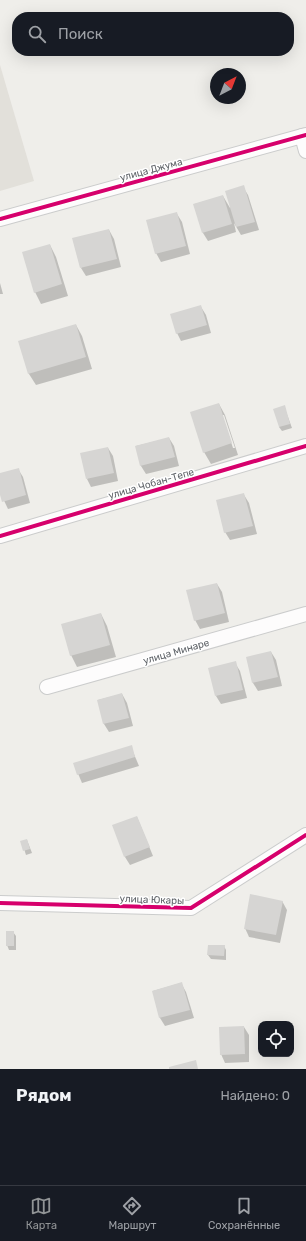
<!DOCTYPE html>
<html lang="ru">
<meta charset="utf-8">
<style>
:root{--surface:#171b24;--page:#20242c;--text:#f1f3f6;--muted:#9ea1a6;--line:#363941;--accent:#919496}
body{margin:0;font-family:Rubik,sans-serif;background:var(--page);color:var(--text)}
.controls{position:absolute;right:12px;bottom:12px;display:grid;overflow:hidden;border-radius:8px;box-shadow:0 4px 16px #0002}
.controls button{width:36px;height:36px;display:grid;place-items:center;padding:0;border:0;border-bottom:1px solid var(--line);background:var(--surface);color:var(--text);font:20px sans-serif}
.compass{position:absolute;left:210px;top:68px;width:36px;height:36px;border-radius:50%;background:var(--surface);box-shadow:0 4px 16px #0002;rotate:42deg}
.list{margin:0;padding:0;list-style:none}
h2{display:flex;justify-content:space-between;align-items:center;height:52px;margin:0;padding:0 16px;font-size:17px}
h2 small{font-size:13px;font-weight:400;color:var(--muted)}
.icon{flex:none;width:22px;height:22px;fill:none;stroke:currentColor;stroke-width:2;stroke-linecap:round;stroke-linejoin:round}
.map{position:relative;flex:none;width:306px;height:1069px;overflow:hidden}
.search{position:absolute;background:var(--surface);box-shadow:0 4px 16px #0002;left:12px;right:12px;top:12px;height:44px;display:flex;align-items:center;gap:10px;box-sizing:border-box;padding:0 14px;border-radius:16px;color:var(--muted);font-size:15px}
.sheet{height:116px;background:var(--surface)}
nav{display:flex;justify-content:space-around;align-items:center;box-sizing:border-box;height:56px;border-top:1px solid var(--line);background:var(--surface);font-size:11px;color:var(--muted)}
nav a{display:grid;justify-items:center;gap:2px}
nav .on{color:var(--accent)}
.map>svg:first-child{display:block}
.education{fill:#e2e0da}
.shadow{fill:#0003;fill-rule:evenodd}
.building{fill:#d6d5d3}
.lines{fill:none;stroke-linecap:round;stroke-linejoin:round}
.minor-casing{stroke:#cbcccc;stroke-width:16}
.minor{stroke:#fdfcfc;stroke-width:14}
.cycleway-casing{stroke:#fff;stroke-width:6}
.cycleway{stroke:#d6006c;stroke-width:4}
.labels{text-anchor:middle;stroke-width:3;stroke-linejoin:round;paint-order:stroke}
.street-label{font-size:10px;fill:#5f6368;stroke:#fff}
</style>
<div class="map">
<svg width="306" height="1069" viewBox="0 0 306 1069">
<rect width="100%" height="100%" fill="#efeeea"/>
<!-- education -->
<polygon class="education" points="0,65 34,181 0,191"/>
<!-- shadow -->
<g class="shadow">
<polygon points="243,187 248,195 259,230 241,235 234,223 236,232 208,241 203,233 195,204 223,196 230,208"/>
<polygon points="177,214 182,222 190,254 161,262 156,253"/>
<polygon points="109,230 114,239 121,267 86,276 81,268"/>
<polygon points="50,245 56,257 68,296 41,304 35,292"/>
<polygon points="0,283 3,294 0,294"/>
<polygon points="201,307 206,315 211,333 181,341 177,333"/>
<polygon points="76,325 82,336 92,369 36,385 29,374 20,341"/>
<path d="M219,404L225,415L238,455L211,464L204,452ZM222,415H224L235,448H233Z"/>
<polygon points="284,406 292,428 282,431 279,427"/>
<polygon points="169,438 174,446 179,466 146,474 141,466 136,446"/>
<polygon points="108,448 113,456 118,481 91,487 87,479"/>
<polygon points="18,469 23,477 30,503 8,509 0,492 0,474"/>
<polygon points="244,495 249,503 257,534 230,540 225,532"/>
<polygon points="217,584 222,592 229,622 200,629 195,620"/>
<polygon points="101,614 107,626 116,657 77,667 71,655"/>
<polygon points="271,652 276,660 282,686 258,691 253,683 247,658"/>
<polygon points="235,663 240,671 247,698 221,704 216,696"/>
<polygon points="122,694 127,703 133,726 109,732 104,724 98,700"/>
<polygon points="131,747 139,766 82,783 74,764"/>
<polygon points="137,817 153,856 130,865 125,857"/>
<polygon points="27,840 32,853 26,855 22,842"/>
<polygon points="282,901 287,910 280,943 249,937 245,928"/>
<polygon points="13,932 16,936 16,950 9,950 7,945"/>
<polygon points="209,946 224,946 226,950 226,960 211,959 208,955"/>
<polygon points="181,983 186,992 194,1018 165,1026 160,1018 153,991"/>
<polygon points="244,1027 249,1035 249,1062 225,1063 221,1054"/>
</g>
<!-- building -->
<g class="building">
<polygon points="244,185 255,222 236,227 225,191"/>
<polygon points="223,195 232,224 202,233 193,204"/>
<polygon points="177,212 186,246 155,254 146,220"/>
<polygon points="109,229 117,259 80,268 72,238"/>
<polygon points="50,244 62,284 34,293 22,252"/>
<polygon points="201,305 207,325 176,334 170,314"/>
<polygon points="76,324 86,357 28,374 18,341"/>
<polygon points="219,403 232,443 203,453 190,412"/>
<polygon points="285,405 290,424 279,427 273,409"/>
<polygon points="169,437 175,457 140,466 135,446"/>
<polygon points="108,447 114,473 86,479 80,453"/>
<polygon points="19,468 26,495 2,502 0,495 0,473"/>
<polygon points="244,493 253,526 224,533 216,500"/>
<polygon points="217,583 225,613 194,621 186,590"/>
<polygon points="101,613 110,645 70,656 61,624"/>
<polygon points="271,651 278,677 252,683 246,657"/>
<polygon points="236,661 243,690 215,696 208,668"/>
<polygon points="122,693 129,718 103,724 97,700"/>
<polygon points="132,745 135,757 77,775 73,763"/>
<polygon points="137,816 150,847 124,857 112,825"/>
<polygon points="27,839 30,849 23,851 20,841"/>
<polygon points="250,894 283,901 276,935 244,929"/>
<rect x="6" y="931" width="8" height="15"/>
<polygon points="208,945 225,945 224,956 207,955"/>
<polygon points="182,982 190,1010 159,1018 152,991"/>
<polygon points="244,1026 245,1054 220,1055 219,1027"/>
<polygon points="196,1060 198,1069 169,1069 169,1067"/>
</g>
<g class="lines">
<!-- minor casing -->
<g class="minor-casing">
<g id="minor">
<polyline points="302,136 306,151"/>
<polyline points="0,219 306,135"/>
<polyline points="0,536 306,446"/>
<polyline points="47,687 306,614"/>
<polyline points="0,903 191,908 306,835"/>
</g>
</g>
<!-- minor -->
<use href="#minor" class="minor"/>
<!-- cycleway casing -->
<g class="cycleway-casing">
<g id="cycleway">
<polyline points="0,219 306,135"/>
<polyline points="0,536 306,446"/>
<polyline points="0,903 191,908 306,835"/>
</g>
</g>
<!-- cycleway -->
<use href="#cycleway" class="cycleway"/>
</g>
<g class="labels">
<!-- street labels -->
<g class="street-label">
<text transform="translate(151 169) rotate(-15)" y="4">улица Джума</text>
<text transform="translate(151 483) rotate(-16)" y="4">улица Чобан-Тепе</text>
<text transform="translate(176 651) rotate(-16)" y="4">улица Минаре</text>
<text transform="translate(152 899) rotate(2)" y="4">улица Юкары</text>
</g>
</g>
</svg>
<div class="controls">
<button><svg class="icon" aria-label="locate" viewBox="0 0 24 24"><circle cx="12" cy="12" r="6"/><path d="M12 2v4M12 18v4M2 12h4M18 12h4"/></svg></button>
</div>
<svg class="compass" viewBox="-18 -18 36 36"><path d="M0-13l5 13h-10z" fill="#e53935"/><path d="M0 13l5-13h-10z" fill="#9ea1a6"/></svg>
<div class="search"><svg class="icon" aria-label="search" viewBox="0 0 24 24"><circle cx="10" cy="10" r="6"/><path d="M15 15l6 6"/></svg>Поиск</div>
</div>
<section class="sheet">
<h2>Рядом<small>Найдено: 0</small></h2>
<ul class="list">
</ul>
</section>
<nav>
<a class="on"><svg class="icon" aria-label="map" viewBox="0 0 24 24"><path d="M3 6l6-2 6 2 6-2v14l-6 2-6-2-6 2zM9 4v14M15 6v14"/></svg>Карта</a>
<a><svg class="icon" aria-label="directions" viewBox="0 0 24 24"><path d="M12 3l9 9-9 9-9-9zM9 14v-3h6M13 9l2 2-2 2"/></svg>Маршрут</a>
<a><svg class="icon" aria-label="saved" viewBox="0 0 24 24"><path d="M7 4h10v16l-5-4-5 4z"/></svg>Сохранённые</a>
</nav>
